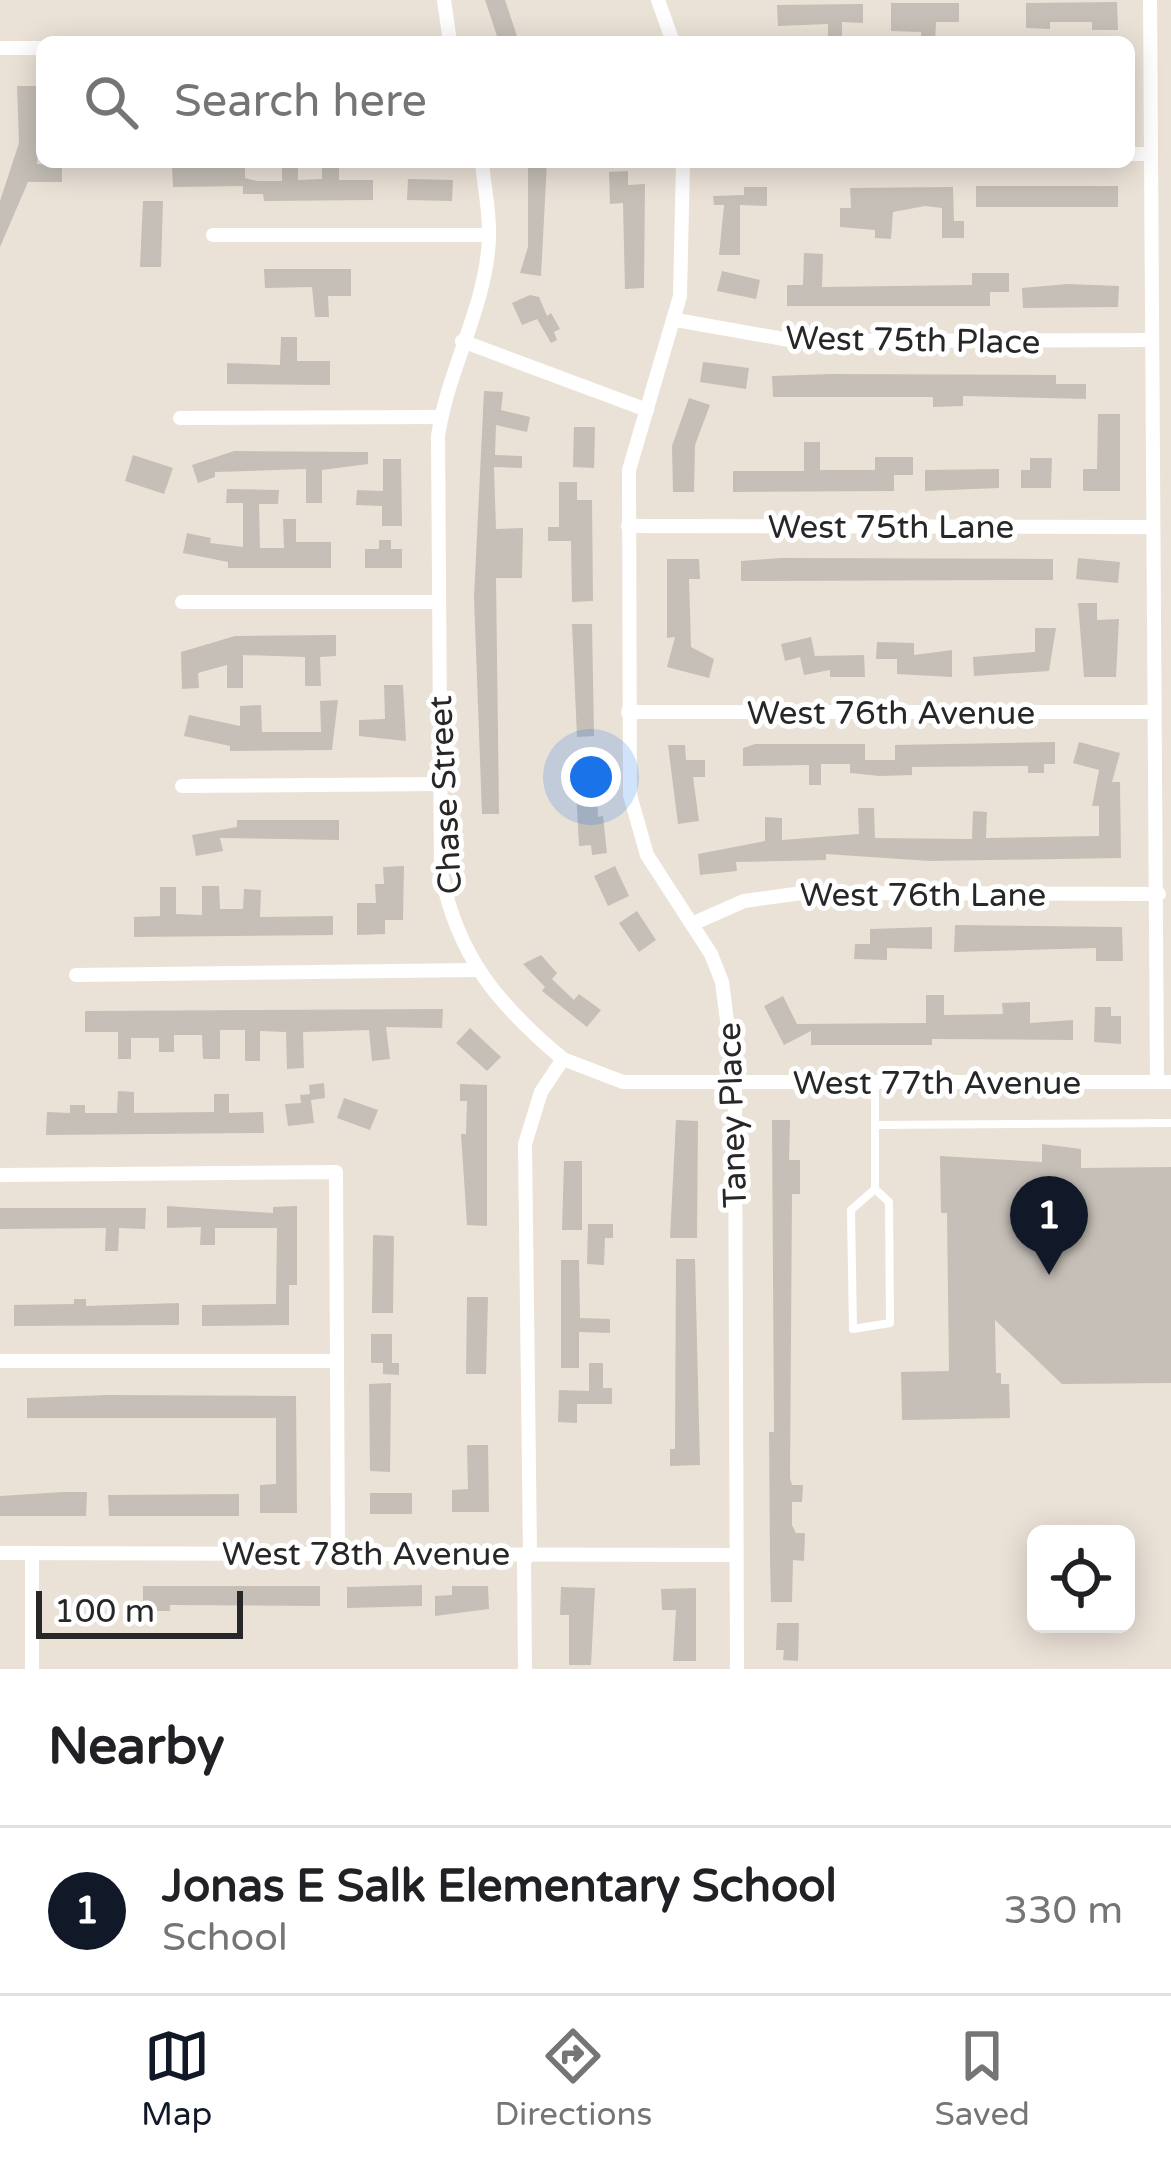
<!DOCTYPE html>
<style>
:root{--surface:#fff;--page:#f2f2f2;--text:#202124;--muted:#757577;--line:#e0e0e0;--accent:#111827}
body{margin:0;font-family:"Varela Round",sans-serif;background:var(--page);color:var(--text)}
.controls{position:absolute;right:36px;bottom:36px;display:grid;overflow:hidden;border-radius:18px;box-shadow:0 6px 30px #0003}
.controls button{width:108px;height:108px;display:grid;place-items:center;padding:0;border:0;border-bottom:3px solid var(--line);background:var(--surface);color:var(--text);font:60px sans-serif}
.scale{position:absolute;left:36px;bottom:30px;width:207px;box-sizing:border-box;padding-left:12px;border:6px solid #272727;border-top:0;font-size:33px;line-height:42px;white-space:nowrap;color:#272727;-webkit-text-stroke:9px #fff;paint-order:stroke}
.you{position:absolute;left:591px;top:777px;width:42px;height:42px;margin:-30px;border:9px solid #fff;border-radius:50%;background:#1a73e8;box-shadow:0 0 0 18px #1a73e833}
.badge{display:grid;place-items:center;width:78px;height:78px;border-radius:50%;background:var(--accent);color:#fff;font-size:39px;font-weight:700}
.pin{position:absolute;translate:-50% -99px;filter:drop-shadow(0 3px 6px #0008)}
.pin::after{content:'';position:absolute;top:63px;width:42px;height:36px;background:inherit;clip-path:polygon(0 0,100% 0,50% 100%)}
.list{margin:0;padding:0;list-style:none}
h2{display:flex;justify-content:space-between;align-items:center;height:156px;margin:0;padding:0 48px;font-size:51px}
h2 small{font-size:39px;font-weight:400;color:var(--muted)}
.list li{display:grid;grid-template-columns:78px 1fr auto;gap:36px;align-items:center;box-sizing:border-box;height:168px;padding:0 48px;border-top:3px solid var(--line)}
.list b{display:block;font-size:45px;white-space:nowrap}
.list p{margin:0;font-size:39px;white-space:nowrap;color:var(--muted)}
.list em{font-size:39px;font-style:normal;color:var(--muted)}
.icon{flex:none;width:66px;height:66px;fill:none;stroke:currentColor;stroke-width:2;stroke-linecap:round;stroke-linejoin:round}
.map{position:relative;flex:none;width:1171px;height:1669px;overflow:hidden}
.search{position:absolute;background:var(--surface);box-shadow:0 6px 30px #0003;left:36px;right:36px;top:36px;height:132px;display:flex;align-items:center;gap:30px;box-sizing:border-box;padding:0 42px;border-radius:18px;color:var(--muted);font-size:45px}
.sheet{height:324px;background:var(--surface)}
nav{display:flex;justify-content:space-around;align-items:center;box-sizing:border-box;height:168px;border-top:3px solid var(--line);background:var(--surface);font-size:33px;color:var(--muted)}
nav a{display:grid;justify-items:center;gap:6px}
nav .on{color:var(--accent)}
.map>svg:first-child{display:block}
.building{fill:#c5bfb7}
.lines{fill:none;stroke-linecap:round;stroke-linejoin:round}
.service{stroke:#fff;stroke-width:8}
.minor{stroke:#fff;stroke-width:14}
.labels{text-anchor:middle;stroke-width:10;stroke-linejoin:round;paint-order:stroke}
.street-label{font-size:33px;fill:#272727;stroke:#fff}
</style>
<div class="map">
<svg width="1171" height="1669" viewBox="0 0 1171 1669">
<rect width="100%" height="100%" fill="#ebe2d7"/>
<!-- building -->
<g class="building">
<polygon points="485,0 505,0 519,42 499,42"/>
<polygon points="1117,2 1118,30 1092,30 1092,22 1050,22 1050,29 1026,28 1026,3"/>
<polygon points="891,3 959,3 959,22 936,22 935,42 921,42 921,32 891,31"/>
<polygon points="863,4 863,23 842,22 842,42 828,42 828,24 778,26 777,5"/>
<polygon points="17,86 42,86 37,164 62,165 62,182 28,182 0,247 0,201 19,143"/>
<polygon points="196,162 245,166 245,178 257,181 282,181 282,162 298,162 298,180 322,179 322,163 339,163 339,180 373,180 373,200 264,201 263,194 243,194 243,186 173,187 172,167"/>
<polygon points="547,162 541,276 520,273 528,247 528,163"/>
<polygon points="628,171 628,185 645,184 644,288 625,289 623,203 610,204 609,172"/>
<polygon points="408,179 453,180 452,201 407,200"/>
<rect x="976" y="186" width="142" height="21"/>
<polygon points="744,187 767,187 767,206 740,205 740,255 719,255 724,205 714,205 713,196 744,195"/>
<polygon points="953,187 954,221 964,221 964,238 942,238 942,208 925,206 893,212 891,239 875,238 875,230 840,227 840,208 851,208 850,188"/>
<polygon points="143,201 163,201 161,267 140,267"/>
<polygon points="804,253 823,254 822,287 972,285 972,273 1009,273 1009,292 990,292 990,306 787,306 787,285 803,285"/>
<polygon points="264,269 351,269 351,296 328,296 329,317 315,317 312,287 265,288"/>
<polygon points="722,271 760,280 756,299 717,291"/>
<polygon points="1067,284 1119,286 1118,307 1023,308 1022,288"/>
<polygon points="530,295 539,297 547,316 551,313 560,329 554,332 557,340 551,343 537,319 522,325 512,303"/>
<polygon points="281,337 297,337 297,361 330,361 330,385 227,384 227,363 280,365"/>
<polygon points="703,362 749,368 746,389 700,382"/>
<polygon points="830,374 1056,375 1056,384 1086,384 1086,399 963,396 963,406 933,407 933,397 773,397 772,376"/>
<polygon points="484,391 503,392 501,410 530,417 527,432 496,425 495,455 522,456 522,468 494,467 496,529 523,528 522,578 496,578 499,814 482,814 474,597"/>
<polygon points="689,398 710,405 695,445 694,492 673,492 672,446"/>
<polygon points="1098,414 1120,414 1120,491 1083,491 1083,469 1097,469"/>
<polygon points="574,427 595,427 594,468 573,467"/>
<polygon points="804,442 820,442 820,470 875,470 875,457 913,457 913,475 894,475 894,491 733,492 733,471 804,471"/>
<polygon points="234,451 368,452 368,464 322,470 322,503 306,503 306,469 215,472 215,477 198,483 192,465"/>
<polygon points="133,455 173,468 164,494 125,481"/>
<polygon points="1030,458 1052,458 1051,488 1021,488 1021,470 1030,470"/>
<polygon points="383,459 401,459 402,526 382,526 382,506 356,505 357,490 383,491"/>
<polygon points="999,469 999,488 925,491 925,470"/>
<polygon points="559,482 577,482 577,500 592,500 593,601 572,602 571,541 548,541 548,527 559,527"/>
<polygon points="227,489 279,490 278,504 259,504 260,548 284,548 283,519 296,519 296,542 331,542 331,568 228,568 228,562 183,553 187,533 211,538 210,543 243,547 243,503 226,503"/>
<polygon points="379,540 391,540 391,549 402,549 402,568 365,568 365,549 379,549"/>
<polygon points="781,558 1053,559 1053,580 741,581 741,561"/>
<polygon points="1078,558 1120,562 1118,583 1076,579"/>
<polygon points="667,559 699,559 700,579 689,579 691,647 714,659 709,678 667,667 675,637 667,638"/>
<polygon points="1078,603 1097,603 1097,620 1119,619 1116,677 1084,677"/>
<polygon points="572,624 592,624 594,736 577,737"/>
<polygon points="1035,628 1056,628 1049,671 974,676 973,657 1035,652"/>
<polygon points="336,635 336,656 320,657 321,686 305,686 305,657 243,655 243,688 227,688 227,665 198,673 199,688 182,689 181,652 235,636"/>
<polygon points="811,637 815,656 864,655 865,677 830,677 830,670 804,675 800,657 785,661 781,644"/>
<polygon points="877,642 914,643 914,655 952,650 952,677 897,674 897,659 876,659"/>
<polygon points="384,685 403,685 406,741 359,736 359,720 385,719"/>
<polygon points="338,700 332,750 230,751 230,746 184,736 189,715 240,726 240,706 261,705 262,732 321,732 320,701"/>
<polygon points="1055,742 1055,764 1044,764 1044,773 1028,773 1028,766 912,767 912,775 880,776 850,773 850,764 821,764 821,785 809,785 809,765 743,766 743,748 755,744 865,744 865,760 895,760 895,745"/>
<polygon points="1079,742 1120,753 1112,782 1120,782 1121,858 930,861 826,854 826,860 736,862 737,871 700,875 698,854 765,841 765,817 782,818 782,840 859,834 858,808 874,808 875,838 972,839 973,811 987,812 986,838 1099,836 1099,806 1092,806 1099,770 1073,763"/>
<polygon points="668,745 685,745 686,760 705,760 705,777 693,777 699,821 678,824"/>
<polygon points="575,772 596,772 598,817 603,816 607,853 592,855 591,845 579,846"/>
<polygon points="237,820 339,820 339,840 220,838 223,851 196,856 192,835 237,827"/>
<polygon points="404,866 403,920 385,920 385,934 357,935 357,903 376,903 375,884 384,884 383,867"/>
<polygon points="615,866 629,896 608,906 594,876"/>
<polygon points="202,886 219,886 220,909 243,909 244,889 261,890 260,917 333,916 333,935 134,937 134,917 160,916 160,887 176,887 176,914 202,915"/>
<polygon points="637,911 656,940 639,952 619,923"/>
<polygon points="955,925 1122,927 1123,961 1096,961 1096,948 954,952"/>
<polygon points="932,927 932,949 887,948 887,960 854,959 855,944 870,944 870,929"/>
<polygon points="541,955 557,973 552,979 574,1000 579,994 601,1010 587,1027 542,991 545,987 523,964"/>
<polygon points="926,995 944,995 944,1015 1003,1014 1002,1003 1030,1002 1030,1023 1073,1020 1073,1040 932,1039 932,1045 811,1045 811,1031 784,1045 764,1006 783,996 797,1024 926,1023"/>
<polygon points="1095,1007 1111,1007 1111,1016 1121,1016 1121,1044 1094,1042"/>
<polygon points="443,1009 442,1028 386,1027 390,1059 372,1061 369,1030 303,1032 304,1068 287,1069 286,1032 260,1031 260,1061 245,1061 245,1030 220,1030 220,1059 203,1059 202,1035 174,1035 174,1052 159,1052 159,1038 131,1038 131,1059 118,1059 118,1032 85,1032 85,1011"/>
<polygon points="470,1028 501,1057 487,1071 456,1043"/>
<polygon points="324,1083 325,1098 311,1100 314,1123 288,1126 285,1104 301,1103 300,1095 310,1094 309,1085"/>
<polygon points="460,1084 487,1085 487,1226 467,1225 461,1134 466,1134 467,1101 460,1101"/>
<polygon points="118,1091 134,1092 134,1113 214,1112 214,1094 229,1094 229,1113 263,1112 264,1133 46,1135 47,1112 70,1113 70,1105 85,1105 85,1113 117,1113"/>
<polygon points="344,1098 378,1110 370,1130 337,1118"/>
<polygon points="676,1120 698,1121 697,1238 670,1238"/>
<polygon points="772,1120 790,1120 789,1160 800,1160 800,1194 792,1194 790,1478 792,1485 803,1485 802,1502 792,1502 792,1525 796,1533 805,1533 804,1561 793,1560 792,1602 771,1602 770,1560 769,1432 774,1432"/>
<polygon points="1042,1144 1081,1149 1081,1168 1171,1167 1171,1383 1062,1384 995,1320 996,1373 1001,1373 1001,1384 1009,1384 1010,1418 902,1420 901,1372 949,1371 947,1213 941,1213 940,1156 1042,1162"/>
<polygon points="564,1161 582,1161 582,1230 562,1230"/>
<polygon points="167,1206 273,1213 273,1207 297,1206 297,1285 289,1285 289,1325 202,1326 202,1305 276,1304 277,1228 215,1228 215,1245 200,1245 201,1227 167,1228"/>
<polygon points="0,1208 146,1208 145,1229 119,1228 118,1251 105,1251 106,1228 0,1229"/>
<polygon points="588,1224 613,1224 613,1238 605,1238 604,1265 587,1264"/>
<polygon points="373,1235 394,1236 393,1313 372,1313"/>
<polygon points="676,1259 695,1259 700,1465 670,1466 670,1449 675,1449"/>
<polygon points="561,1260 579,1260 580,1318 610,1319 610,1333 579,1332 579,1368 561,1368"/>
<polygon points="467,1297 488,1297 486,1374 466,1374"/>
<polygon points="74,1299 86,1299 86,1306 179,1303 179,1325 14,1326 14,1305 74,1304"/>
<polygon points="371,1334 392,1334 392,1363 399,1363 399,1375 383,1374 383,1363 371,1363"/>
<polygon points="589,1363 603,1363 603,1388 612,1388 612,1404 577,1404 577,1423 558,1422 559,1390 589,1391"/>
<polygon points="391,1383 390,1472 370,1471 369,1384"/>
<polygon points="108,1395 296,1396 297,1513 260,1513 260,1485 276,1484 276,1418 27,1418 27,1398"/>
<polygon points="467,1445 488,1445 489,1512 452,1512 452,1490 468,1489"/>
<polygon points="63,1492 87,1492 86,1516 0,1516 0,1496"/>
<rect x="370" y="1493" width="42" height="21"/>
<polygon points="239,1494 239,1516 109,1516 108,1495"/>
<polygon points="422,1585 422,1606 347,1608 347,1587"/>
<polygon points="143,1586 320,1586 320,1606 170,1605 170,1611 143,1611"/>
<polygon points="452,1586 488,1586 489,1609 435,1616 435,1596 452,1595"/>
<polygon points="561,1587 595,1588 591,1665 569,1665 569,1615 560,1615"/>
<polygon points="696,1588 696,1661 673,1661 676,1610 662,1610 661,1589"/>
<polygon points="777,1623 799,1623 798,1661 783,1660 784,1650 776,1650"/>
</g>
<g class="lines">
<!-- service -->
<g class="service">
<polyline points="875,1083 875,1189 851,1210 853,1329 890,1323 889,1202 875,1189"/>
<polyline points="875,1125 1171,1123"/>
</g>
<!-- minor -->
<g class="minor">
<polyline points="444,0 450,42"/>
<polyline points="658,0 673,42"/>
<polyline points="1150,0 1157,1082"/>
<polyline points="0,48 42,48"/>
<polyline points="1129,154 1151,154"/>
<path d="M482,162C484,186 490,212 489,237C487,305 448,368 438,436L441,872C457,956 499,1006 563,1059L541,1092L525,1144L530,1553L524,1561L525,1669"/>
<polyline points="683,162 680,296 629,470 630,795 647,855 711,954 722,982 735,1083 737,1669"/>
<polyline points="213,235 489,235"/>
<polyline points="676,320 795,341 1152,340"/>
<polyline points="462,341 647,410"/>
<polyline points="180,418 441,417"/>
<polyline points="628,526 1153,527"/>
<polyline points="182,602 439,602"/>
<polyline points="628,712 1154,712"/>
<polyline points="182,786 439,784"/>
<polyline points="692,924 744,901 802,893 1159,894"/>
<polyline points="76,975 475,970"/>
<polyline points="563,1059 623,1082 1171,1082"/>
<polyline points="0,1175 336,1172 338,1553"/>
<polyline points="0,1361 335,1361"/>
<polyline points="0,1553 733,1555"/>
<polyline points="32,1669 32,1553"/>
</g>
</g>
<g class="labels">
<!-- street labels -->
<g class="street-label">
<text transform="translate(913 339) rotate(1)" y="12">West 75th Place</text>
<text x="891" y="538">West 75th Lane</text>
<text x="891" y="724">West 76th Avenue</text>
<text transform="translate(444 795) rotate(-93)" y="12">Chase Street</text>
<text x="923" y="906">West 76th Lane</text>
<text x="937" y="1094">West 77th Avenue</text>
<text transform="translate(731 1115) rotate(-92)" y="12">Taney Place</text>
<text x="366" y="1565">West 78th Avenue</text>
</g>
</g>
</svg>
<div class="controls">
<button><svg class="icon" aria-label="locate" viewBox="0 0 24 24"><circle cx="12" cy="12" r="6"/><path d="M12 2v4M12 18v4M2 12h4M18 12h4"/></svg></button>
</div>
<div class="scale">100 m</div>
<div class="you"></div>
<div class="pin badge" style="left:1049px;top:1275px">1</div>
<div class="search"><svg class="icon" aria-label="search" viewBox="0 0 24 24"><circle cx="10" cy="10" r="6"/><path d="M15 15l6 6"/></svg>Search here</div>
</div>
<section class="sheet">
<h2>Nearby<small></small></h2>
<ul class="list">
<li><span class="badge">1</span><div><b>Jonas E Salk Elementary School</b><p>School</p></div><em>330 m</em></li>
</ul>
</section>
<nav>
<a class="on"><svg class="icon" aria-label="map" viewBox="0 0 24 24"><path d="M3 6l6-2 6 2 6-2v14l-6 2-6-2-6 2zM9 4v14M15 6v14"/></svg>Map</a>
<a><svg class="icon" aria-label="directions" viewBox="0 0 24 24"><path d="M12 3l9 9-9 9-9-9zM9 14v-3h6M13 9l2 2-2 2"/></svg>Directions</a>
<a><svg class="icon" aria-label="saved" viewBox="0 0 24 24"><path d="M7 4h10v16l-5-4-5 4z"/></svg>Saved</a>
</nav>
